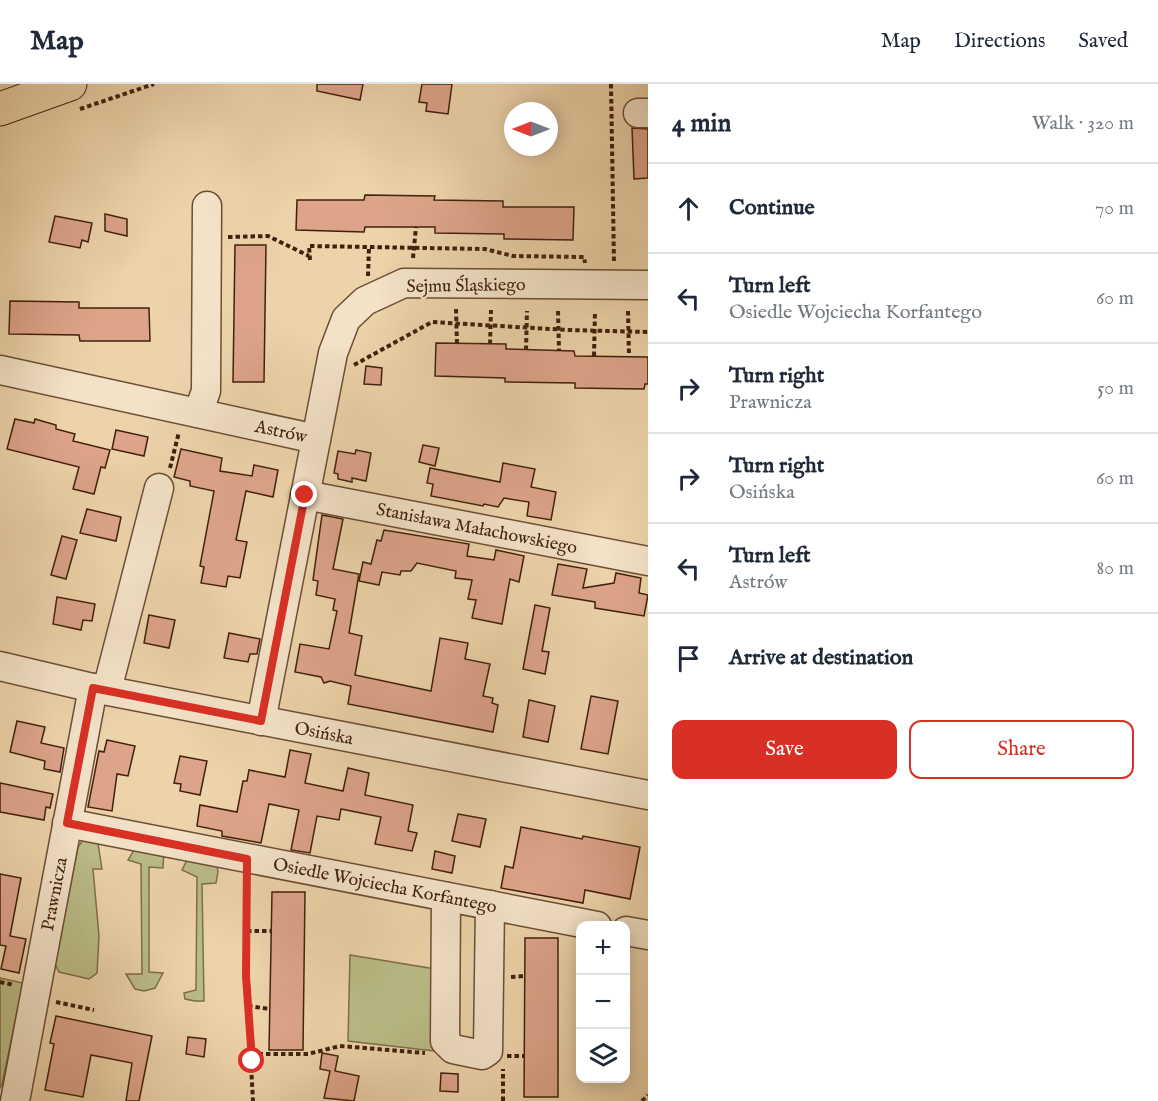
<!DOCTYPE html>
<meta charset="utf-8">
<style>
:root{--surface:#fff;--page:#f2f2f3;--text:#1f2937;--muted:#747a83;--line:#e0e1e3;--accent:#d93025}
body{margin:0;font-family:"IM FELL English",serif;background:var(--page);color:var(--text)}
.controls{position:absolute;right:18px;bottom:18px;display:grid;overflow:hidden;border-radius:12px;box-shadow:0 3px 15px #0003}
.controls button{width:54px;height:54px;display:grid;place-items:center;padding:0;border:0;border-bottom:2px solid var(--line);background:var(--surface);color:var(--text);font:30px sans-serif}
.compass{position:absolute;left:504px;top:18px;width:54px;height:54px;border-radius:50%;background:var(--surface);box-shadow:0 3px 15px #0003;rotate:270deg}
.stop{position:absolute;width:18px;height:18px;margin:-14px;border:4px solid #d93025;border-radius:50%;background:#fff}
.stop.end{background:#d93025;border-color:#fff;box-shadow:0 2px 6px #0008}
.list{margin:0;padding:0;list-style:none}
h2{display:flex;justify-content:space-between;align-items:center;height:78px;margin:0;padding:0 24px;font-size:26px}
h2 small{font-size:20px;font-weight:400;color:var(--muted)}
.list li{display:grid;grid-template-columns:39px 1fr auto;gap:18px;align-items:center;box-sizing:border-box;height:90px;padding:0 24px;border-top:2px solid var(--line)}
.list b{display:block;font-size:22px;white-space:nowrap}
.list p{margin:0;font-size:20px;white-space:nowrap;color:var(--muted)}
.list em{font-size:20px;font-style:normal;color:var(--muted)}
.actions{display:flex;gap:12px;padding:18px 24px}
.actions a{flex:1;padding:14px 0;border:2px solid var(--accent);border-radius:12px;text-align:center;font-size:21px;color:var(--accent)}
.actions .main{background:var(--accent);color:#fff}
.icon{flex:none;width:33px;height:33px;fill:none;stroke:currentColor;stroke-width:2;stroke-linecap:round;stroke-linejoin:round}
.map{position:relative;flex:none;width:648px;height:1017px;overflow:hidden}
header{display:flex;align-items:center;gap:36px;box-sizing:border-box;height:84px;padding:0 30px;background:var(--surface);border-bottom:2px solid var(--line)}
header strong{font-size:28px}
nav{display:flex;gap:33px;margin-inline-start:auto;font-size:21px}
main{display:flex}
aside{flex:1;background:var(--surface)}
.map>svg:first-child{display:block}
.green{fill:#babc87;stroke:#7e6e4a;stroke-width:1.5}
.building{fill:#dda489;stroke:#42200e;stroke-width:1.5}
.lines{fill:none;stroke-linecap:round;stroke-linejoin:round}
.minor-casing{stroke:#6d4d35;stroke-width:31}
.major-casing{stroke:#42200e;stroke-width:35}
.path{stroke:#42200e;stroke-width:4;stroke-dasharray:4.5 3;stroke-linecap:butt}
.minor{stroke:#f3e2c8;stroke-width:28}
.major{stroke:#edd3aa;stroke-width:33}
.route{stroke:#d93025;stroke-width:8}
.labels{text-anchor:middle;stroke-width:4.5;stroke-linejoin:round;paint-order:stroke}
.street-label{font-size:18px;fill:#42200e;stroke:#f3e2c8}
</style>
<header>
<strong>Map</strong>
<nav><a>Map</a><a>Directions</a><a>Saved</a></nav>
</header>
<main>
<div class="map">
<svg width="648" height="1017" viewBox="0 0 648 1017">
<rect width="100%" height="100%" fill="#edd3aa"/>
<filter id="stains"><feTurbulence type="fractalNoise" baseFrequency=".00333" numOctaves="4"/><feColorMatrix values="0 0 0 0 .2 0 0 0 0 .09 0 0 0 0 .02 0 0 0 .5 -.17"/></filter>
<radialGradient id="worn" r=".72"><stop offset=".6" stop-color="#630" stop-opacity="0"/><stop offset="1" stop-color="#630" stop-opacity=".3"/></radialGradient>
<!-- green -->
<g class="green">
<polygon points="97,753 102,785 93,785 99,852 97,889 89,895 59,888 55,880 78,763 84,755"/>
<polygon points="137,761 164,767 163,784 149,783 149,888 163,889 155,904 144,907 135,905 126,890 142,890 141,780 128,776"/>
<polygon points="189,772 216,777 218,788 216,799 202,800 204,917 195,917 185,915 184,909 196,906 197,793 182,786"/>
<polygon points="350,871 435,885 434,967 348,957"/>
<polygon points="0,894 23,899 2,1001 0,1004"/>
</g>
<!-- building -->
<g class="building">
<polygon points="317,0 363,0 360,16 317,7"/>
<polygon points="422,0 452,0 448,30 426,27 427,19 419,18"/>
<polygon points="632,44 648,45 648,94 634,95"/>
<polygon points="365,111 435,112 434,116 503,117 503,123 574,123 573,156 504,155 504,150 435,149 435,143 365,143 364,148 296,146 297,116 364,116"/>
<polygon points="105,130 127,135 127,152 105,147"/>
<polygon points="55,132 92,139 88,158 82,156 80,164 49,158"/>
<polygon points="235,161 266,161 264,298 233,298"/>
<polygon points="10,217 79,218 79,224 149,224 150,257 80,257 79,251 9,250"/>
<polygon points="436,259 506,260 506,265 574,267 575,272 648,273 648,300 645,300 644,305 575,304 575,299 505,298 505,294 435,292"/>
<polygon points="366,282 382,284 381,301 364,300"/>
<polygon points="15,335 34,339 35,335 56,341 56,345 75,350 73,357 110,366 105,384 101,383 94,410 73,405 79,383 7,365"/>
<polygon points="116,346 148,353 144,372 112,365"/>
<polygon points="423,361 439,364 435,382 419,378"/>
<polygon points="181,365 222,374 220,387 252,392 254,381 278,386 273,413 246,407 236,456 247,458 240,494 228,492 226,503 201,499 204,483 200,482 214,407 190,402 190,397 174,393"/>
<polygon points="356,366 371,369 366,397 352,394 352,398 338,395 338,390 334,389 338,367 355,370"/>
<polygon points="503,379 535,385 531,403 556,408 551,436 527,432 529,418 504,414 498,423 484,420 483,422 431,412 433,400 427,399 430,384 500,398"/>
<polygon points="87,425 121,433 116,457 80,449"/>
<polygon points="322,431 343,435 333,485 359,490 349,549 362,552 355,591 431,607 440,554 468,559 465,575 490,580 483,612 493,614 492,619 498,621 493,648 348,620 351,602 330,597 324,599 321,593 295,588 300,560 329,565 337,527 333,526 335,515 316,511 318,497 313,496"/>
<polygon points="384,446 469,460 467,472 494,476 496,466 524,472 519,498 510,495 502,540 472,534 476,516 468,515 472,496 455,494 456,487 417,479 411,487 401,487 400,491 382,488 379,501 359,497 363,478 371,480 377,456 381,457"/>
<polygon points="62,452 77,456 66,495 51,491"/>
<polygon points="558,480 587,485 583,504 614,499 616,489 641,494 639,509 648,511 644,532 595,524 595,518 552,511"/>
<polygon points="57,513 95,520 92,537 83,536 81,546 53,540"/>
<polygon points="535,521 550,524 542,567 549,568 545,590 523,585"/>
<polygon points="149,531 175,536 169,564 144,559"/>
<polygon points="229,549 260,555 257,570 250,570 248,578 224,574"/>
<polygon points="591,612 618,617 608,670 581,665"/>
<polygon points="529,616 555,622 548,658 523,653"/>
<polygon points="17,637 45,643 41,659 64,664 60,688 44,685 45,677 10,668"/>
<polygon points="107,656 135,662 128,692 117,690 112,727 88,723 99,667 104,668"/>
<polygon points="290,666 311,670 305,699 343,707 348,684 369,689 365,711 413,721 408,747 417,749 412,767 375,760 381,733 341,725 339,736 317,732 310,769 291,766 299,726 269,720 261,759 222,752 222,747 197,742 200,721 237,728 243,697 247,697 249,686 285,693"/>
<polygon points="180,672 207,677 200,711 180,707 181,700 174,699"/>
<polygon points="0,699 53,710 50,724 46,723 44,736 0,728"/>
<polygon points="458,730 486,735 480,763 452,757"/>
<polygon points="521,743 582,755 583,752 640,763 630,815 585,806 583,819 501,804 505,782 513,784"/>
<polygon points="435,767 455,772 452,789 432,785"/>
<polygon points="0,790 21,794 10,852 26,855 19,889 1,885 6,862 0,861"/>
<polygon points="272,808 305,808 303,966 269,966"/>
<polygon points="525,854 558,854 558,1013 524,1013"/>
<polygon points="56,932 152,952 139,1017 126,1017 132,979 91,971 83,1013 45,1006 54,960 50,959"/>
<polygon points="188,953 206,955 204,973 186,970"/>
<polygon points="322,969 338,972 335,987 359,992 354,1017 324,1014 330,987 320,985"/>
<polygon points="441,989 458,990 458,1008 440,1007"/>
</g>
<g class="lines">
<!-- minor casing -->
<g class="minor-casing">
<g id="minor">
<polyline points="638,29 648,29"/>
<polyline points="0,286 316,355"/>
<polyline points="198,329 206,307 207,122"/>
<polyline points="305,411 648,477"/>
<polyline points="0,582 93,604 648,711"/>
<polyline points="107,606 159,404"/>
<polyline points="261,637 333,269 346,235 365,217 404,199 648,201"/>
<polyline points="67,739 597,842"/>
<polyline points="446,813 445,957 453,965 482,971 488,967 490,821"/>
<polyline points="626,847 648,851"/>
<polyline points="15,1017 93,604"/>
</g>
</g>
<!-- major casing -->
<g class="major-casing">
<polyline id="major" points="0,25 70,0"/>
</g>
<!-- path -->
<g class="path">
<polyline points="611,0 614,179"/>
<polyline points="80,25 154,0"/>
<polyline points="228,153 268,152 309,172"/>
<polyline points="413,174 416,143"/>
<polyline points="310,176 309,162 485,165 513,172 584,173 585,179"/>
<polyline points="368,192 369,163"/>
<polyline points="456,225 457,260"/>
<polyline points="558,227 559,266"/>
<polyline points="628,227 629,273"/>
<polyline points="490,260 491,226"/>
<polyline points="526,266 527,227"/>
<polyline points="594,272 595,227"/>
<polyline points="354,281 432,238 568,246 648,248"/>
<polyline points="170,384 179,348"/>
<polyline points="247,796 246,892 253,1017"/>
<polyline points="247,847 271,847"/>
<polyline points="511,893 524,892"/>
<polyline points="0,898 14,901"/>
<polyline points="56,918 94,926"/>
<polyline points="248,922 270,925"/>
<polyline points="251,970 308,970 340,962 425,969"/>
<polyline points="507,972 524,972"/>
<polyline points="503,1017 503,985"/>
<polyline points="642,1017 648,1011"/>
</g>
<!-- minor -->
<use href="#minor" class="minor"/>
<!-- major -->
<use href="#major" class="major"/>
</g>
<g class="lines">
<!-- route -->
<polyline class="route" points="252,977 246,892 247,775 67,739 93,604 261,637 305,411"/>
</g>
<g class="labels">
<!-- street labels -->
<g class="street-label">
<text transform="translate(466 201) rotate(-1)" y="6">Sejmu Śląskiego</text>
<text transform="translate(281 347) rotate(12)" y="6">Astrów</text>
<text transform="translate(477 444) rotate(11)" y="6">Stanisława Małachowskiego</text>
<text transform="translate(324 649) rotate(11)" y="6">Osińska</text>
<text transform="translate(385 801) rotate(11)" y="6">Osiedle Wojciecha Korfantego</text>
<text transform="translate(54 810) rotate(-79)" y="6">Prawnicza</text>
</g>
</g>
<rect width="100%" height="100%" filter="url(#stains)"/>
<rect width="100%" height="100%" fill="url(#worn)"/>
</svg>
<div class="controls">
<button>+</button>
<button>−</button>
<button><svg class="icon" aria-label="layers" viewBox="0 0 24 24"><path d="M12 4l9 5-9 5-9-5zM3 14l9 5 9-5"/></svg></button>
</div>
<svg class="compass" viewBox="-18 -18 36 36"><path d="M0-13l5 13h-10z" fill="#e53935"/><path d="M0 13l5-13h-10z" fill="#747a83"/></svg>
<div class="stop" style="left:252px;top:977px"></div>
<div class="stop end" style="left:305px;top:411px"></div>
</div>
<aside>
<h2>4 min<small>Walk · 320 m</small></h2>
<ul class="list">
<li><svg class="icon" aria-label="ahead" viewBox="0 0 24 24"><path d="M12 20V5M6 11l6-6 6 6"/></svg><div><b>Continue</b></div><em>70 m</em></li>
<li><svg class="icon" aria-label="left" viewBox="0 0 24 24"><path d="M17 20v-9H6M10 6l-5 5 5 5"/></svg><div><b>Turn left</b><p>Osiedle Wojciecha Korfantego</p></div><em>60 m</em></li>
<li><svg class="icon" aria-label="right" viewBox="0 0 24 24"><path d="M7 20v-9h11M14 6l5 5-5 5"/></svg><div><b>Turn right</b><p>Prawnicza</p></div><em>50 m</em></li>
<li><svg class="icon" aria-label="right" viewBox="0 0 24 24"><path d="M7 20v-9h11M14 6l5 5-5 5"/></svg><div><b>Turn right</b><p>Osińska</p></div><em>60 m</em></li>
<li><svg class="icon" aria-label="left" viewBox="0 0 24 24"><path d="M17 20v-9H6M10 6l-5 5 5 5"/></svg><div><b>Turn left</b><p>Astrów</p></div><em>80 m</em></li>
<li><svg class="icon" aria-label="arrive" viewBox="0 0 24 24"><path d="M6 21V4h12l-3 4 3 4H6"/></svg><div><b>Arrive at destination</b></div></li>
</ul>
<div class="actions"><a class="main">Save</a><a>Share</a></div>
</aside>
</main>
